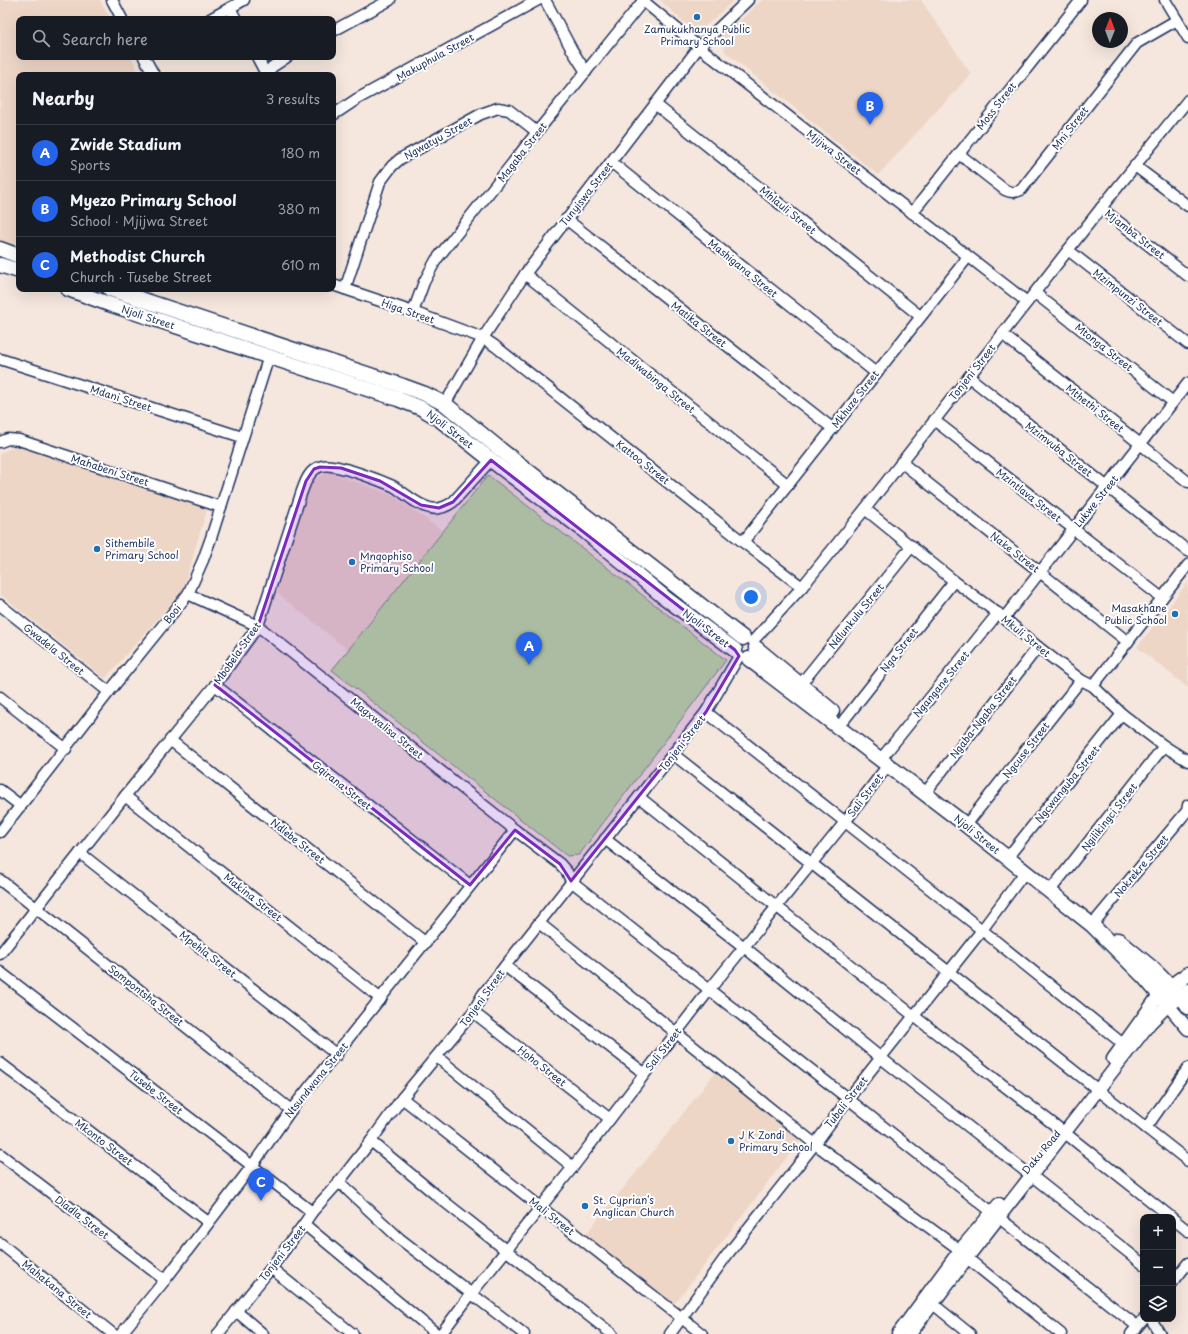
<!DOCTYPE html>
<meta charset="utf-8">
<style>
:root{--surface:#171b24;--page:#20242c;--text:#f1f3f6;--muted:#9ea1a6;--line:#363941;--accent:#2563eb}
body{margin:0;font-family:"Playpen Sans",sans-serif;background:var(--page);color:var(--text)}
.controls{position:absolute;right:12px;bottom:12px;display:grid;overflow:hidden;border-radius:8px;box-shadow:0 4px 16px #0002}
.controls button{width:36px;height:36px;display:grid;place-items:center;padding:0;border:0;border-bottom:1px solid var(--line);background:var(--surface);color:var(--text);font:20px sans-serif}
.compass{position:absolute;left:1092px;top:12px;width:36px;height:36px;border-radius:50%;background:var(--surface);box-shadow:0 4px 16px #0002;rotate:1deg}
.you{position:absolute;left:751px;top:597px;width:14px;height:14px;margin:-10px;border:3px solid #fff;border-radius:50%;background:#1a73e8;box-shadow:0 0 0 6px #1a73e833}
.badge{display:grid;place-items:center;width:26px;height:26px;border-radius:50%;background:var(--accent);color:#fff;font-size:13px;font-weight:700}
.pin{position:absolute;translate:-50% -33px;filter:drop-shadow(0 1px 2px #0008)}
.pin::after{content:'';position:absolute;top:21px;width:14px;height:12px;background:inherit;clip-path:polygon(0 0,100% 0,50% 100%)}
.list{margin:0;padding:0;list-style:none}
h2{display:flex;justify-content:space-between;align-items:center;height:52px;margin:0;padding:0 16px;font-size:17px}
h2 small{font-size:13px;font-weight:400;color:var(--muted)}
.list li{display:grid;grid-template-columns:26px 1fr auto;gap:12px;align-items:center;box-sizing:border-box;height:56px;padding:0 16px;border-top:1px solid var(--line)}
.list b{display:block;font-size:15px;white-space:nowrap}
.list p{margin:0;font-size:13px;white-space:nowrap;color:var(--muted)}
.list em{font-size:13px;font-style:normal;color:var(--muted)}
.icon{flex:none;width:22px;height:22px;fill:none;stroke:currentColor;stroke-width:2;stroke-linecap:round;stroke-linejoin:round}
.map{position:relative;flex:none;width:1188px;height:1334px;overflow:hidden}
.search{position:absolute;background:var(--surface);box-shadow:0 4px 16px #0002;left:16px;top:16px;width:320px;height:44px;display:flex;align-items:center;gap:10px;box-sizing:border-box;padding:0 14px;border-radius:8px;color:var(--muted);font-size:15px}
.panel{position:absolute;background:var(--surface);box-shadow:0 4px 16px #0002;left:16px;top:72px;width:320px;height:220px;border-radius:8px}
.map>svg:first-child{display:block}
.built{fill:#eed6c7}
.pitch{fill:#b8e09c;stroke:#6a887d}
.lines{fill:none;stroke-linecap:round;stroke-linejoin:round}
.minor-casing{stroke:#1b2f5e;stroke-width:13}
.tertiary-casing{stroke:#1b2f5e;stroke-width:15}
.secondary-casing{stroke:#1b2f5e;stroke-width:17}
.minor{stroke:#fff;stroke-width:10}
.tertiary{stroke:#fff;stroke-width:12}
.secondary{stroke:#fff;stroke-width:14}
.marked{fill:#7b2cbf;fill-opacity:0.2;stroke:#7b2cbf;stroke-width:3;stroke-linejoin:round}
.poi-dot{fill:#1f6fb2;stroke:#fff;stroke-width:1.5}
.labels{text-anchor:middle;stroke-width:4;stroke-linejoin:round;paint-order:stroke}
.poi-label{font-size:10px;fill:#1b2f5e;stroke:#fff;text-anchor:start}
.street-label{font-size:10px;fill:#1b2f5e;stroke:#fff}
</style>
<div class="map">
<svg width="1188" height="1334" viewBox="0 0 1188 1334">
<rect width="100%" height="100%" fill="#f5e7de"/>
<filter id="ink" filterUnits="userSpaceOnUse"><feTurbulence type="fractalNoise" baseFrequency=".025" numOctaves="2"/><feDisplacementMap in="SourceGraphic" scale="8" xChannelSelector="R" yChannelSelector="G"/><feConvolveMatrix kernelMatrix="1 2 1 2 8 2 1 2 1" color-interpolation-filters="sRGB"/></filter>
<g filter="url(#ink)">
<!-- built -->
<g class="built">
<polygon points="0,0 100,0 110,19 19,19 19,57 131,57 140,75 19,75 19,247 0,240"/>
<polygon points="660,0 734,0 697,34"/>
<polygon points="762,0 921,0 971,74 878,175 725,52 723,36"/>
<polygon points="16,446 207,509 183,590 105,679 0,594 0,455 2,452"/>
<polygon points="329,472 392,495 443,531 348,650 277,593 311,481"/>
<polygon points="1188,582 1188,688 1137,647"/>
<polygon points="717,1070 802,1138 676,1302 666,1303 584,1236 660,1143"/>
</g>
<!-- pitch -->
<polygon class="pitch" points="488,475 726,660 579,855 567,856 332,670"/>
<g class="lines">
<!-- minor casing -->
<g class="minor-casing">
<g id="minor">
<polyline points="112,0 122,19"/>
<polyline points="545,0 572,50 586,72"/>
<polyline points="642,0 699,47 1027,302"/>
<polyline points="1165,0 1188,38"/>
<polyline points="230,8 236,19"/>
<polyline points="210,19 244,0"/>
<polyline points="333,31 390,0"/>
<polyline points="144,57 154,75"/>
<polyline points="257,57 266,74"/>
<polyline points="266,75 272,67 287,57"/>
<polyline points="655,104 920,316"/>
<polyline points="333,115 357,99 538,0"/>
<path d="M959,154L1005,190C1011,193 1015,193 1021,190L1137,43L1177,20"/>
<polyline points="611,162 876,373"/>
<polyline points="1135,166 1188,206"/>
<polyline points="1101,208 1188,276"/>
<polyline points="912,213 1081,0"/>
<polyline points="566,219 832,428"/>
<polyline points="1068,250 1188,344"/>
<polyline points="525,274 788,485"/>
<polyline points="333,285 413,312 483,338 495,346 743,542 802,587"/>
<polyline points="345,289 380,182 392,166 400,159 481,114 498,108 509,110 537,132"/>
<polyline points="1035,293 1173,402"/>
<polyline points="413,312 424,282 436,260 537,132 643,1"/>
<polyline points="1002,334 1188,482"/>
<polyline points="0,359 242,437"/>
<polyline points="969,377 1188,551"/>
<polyline points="445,404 483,338 525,274 699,47 748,0"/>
<polyline points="934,420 1162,598"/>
<polyline points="0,442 8,439 19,440 221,507"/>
<polyline points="901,462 1128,642"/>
<polyline points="865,509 954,581 1004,618 1038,647 1081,680 1093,686 1122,714 1164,746 1188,761"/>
<polyline points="743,542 968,257"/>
<polyline points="188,594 258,626 515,830 560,864 567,872 571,881 992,1212"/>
<polyline points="0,605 109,692"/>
<polyline points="1004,618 1188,383"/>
<polyline points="753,641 802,587 865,509 1101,208 1188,100"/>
<polyline points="215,685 470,885"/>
<polyline points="800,685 912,546"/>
<polyline points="1093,686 1188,565"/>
<polyline points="0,697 66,749"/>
<polyline points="706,712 982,930 1123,1044"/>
<polyline points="844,720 954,581"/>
<polyline points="170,740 426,943"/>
<polyline points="673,754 1188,1161"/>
<polyline points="885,754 998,613"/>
<polyline points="929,788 1038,647"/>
<polyline points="0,790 21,806"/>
<polyline points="125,796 381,999"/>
<polyline points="639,797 914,1016 1065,1133 1171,1217"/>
<polyline points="970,820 1081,680"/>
<polyline points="0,832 109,692 188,594 203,560 211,538 269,356"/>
<polyline points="605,839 744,947 881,1058 1025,1171"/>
<polyline points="80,853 337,1055"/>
<polyline points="1011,853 1122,714"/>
<polyline points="0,880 36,908 291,1110"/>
<polyline points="1053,887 1164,746"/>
<polyline points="539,923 815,1144 960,1250"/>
<polyline points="1092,925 1187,811 1188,805"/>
<path d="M0,954L125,796L215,685L258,626L301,494C304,486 307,475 314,470C319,466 326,465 332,466C347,468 379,480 393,486C405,493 416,505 430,508C438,510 446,507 453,502L491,460"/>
<polyline points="505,966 644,1073"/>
<polyline points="0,972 312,1212"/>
<polyline points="473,1012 610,1119"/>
<polyline points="437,1057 573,1167"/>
<polyline points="0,1063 208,1222"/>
<polyline points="402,1098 702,1334"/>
<polyline points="1146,1128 1188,1068"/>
<polyline points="371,1141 436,1195 612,1334"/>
<polyline points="0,1154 165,1280"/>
<polyline points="1032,1176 1143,1264"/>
<polyline points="339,1182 400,1239 524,1334"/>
<polyline points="998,1217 1137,1326"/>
<polyline points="1173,1219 1188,1231"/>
<polyline points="304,1224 437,1334"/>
<polyline points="0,1243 113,1334"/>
<polyline points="967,1258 1061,1334"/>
<polyline points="271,1268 353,1334"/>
<polyline points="1173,1282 1188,1263"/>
<polyline points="933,1304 970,1334"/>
<polyline points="236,1311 263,1334"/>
<polyline points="1151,1319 1160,1334"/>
<polyline points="121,1334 165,1280 252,1166 291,1110 515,830"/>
<polyline points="218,1334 271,1268 304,1224 312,1212 339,1182 371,1141 402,1098 473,1012 483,994 505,966 706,712 739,656"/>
<polyline points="441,1334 471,1294 573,1167 710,989 845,822 888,765"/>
<polyline points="670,1334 727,1255 815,1144 848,1099 982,930 1025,872"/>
<polyline points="1131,1334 1144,1319"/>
</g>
</g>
<!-- tertiary casing -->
<g class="tertiary-casing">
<g id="tertiary">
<polyline points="1180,996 1188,1008"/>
<polyline points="1113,1059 1159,995"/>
<polyline points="898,1334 960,1250 999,1204"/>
<polyline points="910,1334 967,1258 1150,1023 1168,1005 1188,1029"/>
</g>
</g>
<!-- secondary casing -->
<g class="secondary-casing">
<g id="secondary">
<polyline points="0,249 19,256"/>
<polyline points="0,265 19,271"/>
<polyline points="68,289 109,304 398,399 421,408 438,418 491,460 581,528 664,597 735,650"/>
<polyline points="110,289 403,386 425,394 445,404 501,450 743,638"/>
<polyline points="756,648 832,711"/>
<polyline points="749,659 966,825 1092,925 1144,977 1168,1005 1188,991"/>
<polyline points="1118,940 1152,968 1180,996"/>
<polyline points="1163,992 1188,974"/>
</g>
</g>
<!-- minor -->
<use href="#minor" class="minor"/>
<!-- tertiary -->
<use href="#tertiary" class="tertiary"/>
<!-- secondary -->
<use href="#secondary" class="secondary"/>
</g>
</g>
<!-- marked area -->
<path class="marked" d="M491,460L735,650L739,656L706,712L571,881L560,864L515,830L470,885L215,685L258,626L306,481L314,469L320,467L341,468L380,481L421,505L439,508L453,502Z"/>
<!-- markers -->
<g class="poi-dot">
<circle cx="697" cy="17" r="4"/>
<circle cx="97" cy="549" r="4"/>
<circle cx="352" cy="562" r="4"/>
<circle cx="1175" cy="614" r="4"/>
<circle cx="731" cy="1141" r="4"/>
<circle cx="585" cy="1206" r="4"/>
</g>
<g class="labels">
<!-- poi labels -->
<g class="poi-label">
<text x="697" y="33" text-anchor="middle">Zamukukhanya Public<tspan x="697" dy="12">Primary School</tspan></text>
<text x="105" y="547">Sithembile<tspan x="105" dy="12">Primary School</tspan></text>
<text x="360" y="560">Mnqophiso<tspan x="360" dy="12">Primary School</tspan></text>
<text x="1167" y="612" text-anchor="end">Masakhane<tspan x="1167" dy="12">Public School</tspan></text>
<text x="739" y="1139">J K Zondi<tspan x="739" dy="12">Primary School</tspan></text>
<text x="593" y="1204">St. Cyprian's<tspan x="593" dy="12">Anglican Church</tspan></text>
</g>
<!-- street labels -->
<g class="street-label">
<text transform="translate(435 57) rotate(-29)" y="4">Makuphula Street</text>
<text transform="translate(996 106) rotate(-52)" y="4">Moss Street</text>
<text transform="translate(1070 128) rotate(-52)" y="4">Mni Street</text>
<text transform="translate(438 138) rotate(-29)" y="4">Ngwatyu Street</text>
<text transform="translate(522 152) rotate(-52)" y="4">Magaba Street</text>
<text transform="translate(834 152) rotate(38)" y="4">Mjijwa Street</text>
<text transform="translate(586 194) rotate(-52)" y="4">Tunyiswa Street</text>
<text transform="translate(788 210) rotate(39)" y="4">Mhlauli Street</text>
<text transform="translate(1135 234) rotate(38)" y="4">Mjamba Street</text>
<text transform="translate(743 268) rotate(39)" y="4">Mashigana Street</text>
<text transform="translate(1128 297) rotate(38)" y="4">Mzimpunzi Street</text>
<text transform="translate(408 311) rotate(19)" y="4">Higa Street</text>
<text transform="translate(148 317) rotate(18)" y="4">Njoli Street</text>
<text transform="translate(699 324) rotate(38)" y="4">Matika Street</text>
<text transform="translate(1104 347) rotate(38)" y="4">Mtonga Street</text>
<text transform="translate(972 372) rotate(-52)" y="4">Tonjeni Street</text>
<text transform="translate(656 380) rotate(39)" y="4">Madlwabinga Street</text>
<text transform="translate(121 398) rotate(18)" y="4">Mdani Street</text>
<text transform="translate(855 399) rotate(-52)" y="4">Mkhuze Street</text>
<text transform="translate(1095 408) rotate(38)" y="4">Mthethi Street</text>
<text transform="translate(450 429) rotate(37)" y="4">Njoli Street</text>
<text transform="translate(1059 449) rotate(38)" y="4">Mzimvuba Street</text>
<text transform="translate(643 462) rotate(38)" y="4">Kattoo Street</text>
<text transform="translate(110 470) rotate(18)" y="4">Mahabeni Street</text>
<text transform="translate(1029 495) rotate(38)" y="4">Mzintlava Street</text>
<text transform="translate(1096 501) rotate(-51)" y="4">Lukwe Street</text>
<text transform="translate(1015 552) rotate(38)" y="4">Nake Street</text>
<text transform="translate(172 614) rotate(-51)" y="4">Booi</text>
<text transform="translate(856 616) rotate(-51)" y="4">Ndlunkulu Street</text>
<text transform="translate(706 628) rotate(37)" y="4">Njoli Street</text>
<text transform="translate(1026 636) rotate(39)" y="4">Mkuli Street</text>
<text transform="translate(54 649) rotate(39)" y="4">Gwadela Street</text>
<text transform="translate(899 650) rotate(-52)" y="4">Nga Street</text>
<text transform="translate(237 653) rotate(-55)" y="4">Mbobela Street</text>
<text transform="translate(941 684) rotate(-51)" y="4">Ngangane Street</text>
<text transform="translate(983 717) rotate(-52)" y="4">Ngaba-Ngaba Street</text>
<text transform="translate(387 728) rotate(39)" y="4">Magxwalisa Street</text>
<text transform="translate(682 743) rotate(-52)" y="4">Tonjeni Street</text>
<text transform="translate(1026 750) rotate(-52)" y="4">Ngcuse Street</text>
<text transform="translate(1067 784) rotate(-51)" y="4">Ngcwanguba Street</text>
<text transform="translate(342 785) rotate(38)" y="4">Gqirana Street</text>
<text transform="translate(865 795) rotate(-53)" y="4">Sali Street</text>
<text transform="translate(1109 817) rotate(-52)" y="4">Ngilikingci Street</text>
<text transform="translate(977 834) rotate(39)" y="4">Njoli Street</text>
<text transform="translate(298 841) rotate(38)" y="4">Ndlebe Street</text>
<text transform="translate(1141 866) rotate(-50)" y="4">Nokrekre Street</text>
<text transform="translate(253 897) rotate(38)" y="4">Makina Street</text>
<text transform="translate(208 954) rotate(38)" y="4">Mpehla Street</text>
<text transform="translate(146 995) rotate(38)" y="4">Sompontsha Street</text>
<text transform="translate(482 998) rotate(-54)" y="4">Tonjeni Street</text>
<text transform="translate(663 1049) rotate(-52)" y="4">Sali Street</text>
<text transform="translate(542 1066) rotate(38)" y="4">Hoho Street</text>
<text transform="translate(316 1080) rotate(-51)" y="4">Ntsundwana Street</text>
<text transform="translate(156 1092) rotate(38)" y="4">Tusebe Street</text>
<text transform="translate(846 1102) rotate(-52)" y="4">Tubali Street</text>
<text transform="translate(104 1142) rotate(37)" y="4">Mkonto Street</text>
<text transform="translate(1041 1152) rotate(-50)" y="4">Daku Road</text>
<text transform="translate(552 1216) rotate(38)" y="4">Mali Street</text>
<text transform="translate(82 1217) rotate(37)" y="4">Dladla Street</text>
<text transform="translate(282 1253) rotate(-52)" y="4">Tonjeni Street</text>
<text transform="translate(57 1289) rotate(39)" y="4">Mahakana Street</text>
</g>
</g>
</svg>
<div class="controls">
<button>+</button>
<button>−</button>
<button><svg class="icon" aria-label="layers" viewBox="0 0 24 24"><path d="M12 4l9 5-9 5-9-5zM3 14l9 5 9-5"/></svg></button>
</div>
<svg class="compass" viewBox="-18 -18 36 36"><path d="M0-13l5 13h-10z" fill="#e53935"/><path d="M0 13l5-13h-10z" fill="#9ea1a6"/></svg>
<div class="you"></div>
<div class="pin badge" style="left:529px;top:665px">A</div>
<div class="pin badge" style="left:870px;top:125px">B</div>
<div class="pin badge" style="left:261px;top:1201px">C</div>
<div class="search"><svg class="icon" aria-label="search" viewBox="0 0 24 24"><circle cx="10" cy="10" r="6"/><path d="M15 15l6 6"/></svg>Search here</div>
<section class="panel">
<h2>Nearby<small>3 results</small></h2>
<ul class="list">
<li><span class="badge">A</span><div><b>Zwide Stadium</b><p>Sports</p></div><em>180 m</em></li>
<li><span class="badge">B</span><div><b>Myezo Primary School</b><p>School · Mjijwa Street</p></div><em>380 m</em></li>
<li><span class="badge">C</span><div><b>Methodist Church</b><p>Church · Tusebe Street</p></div><em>610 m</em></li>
</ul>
</section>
</div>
